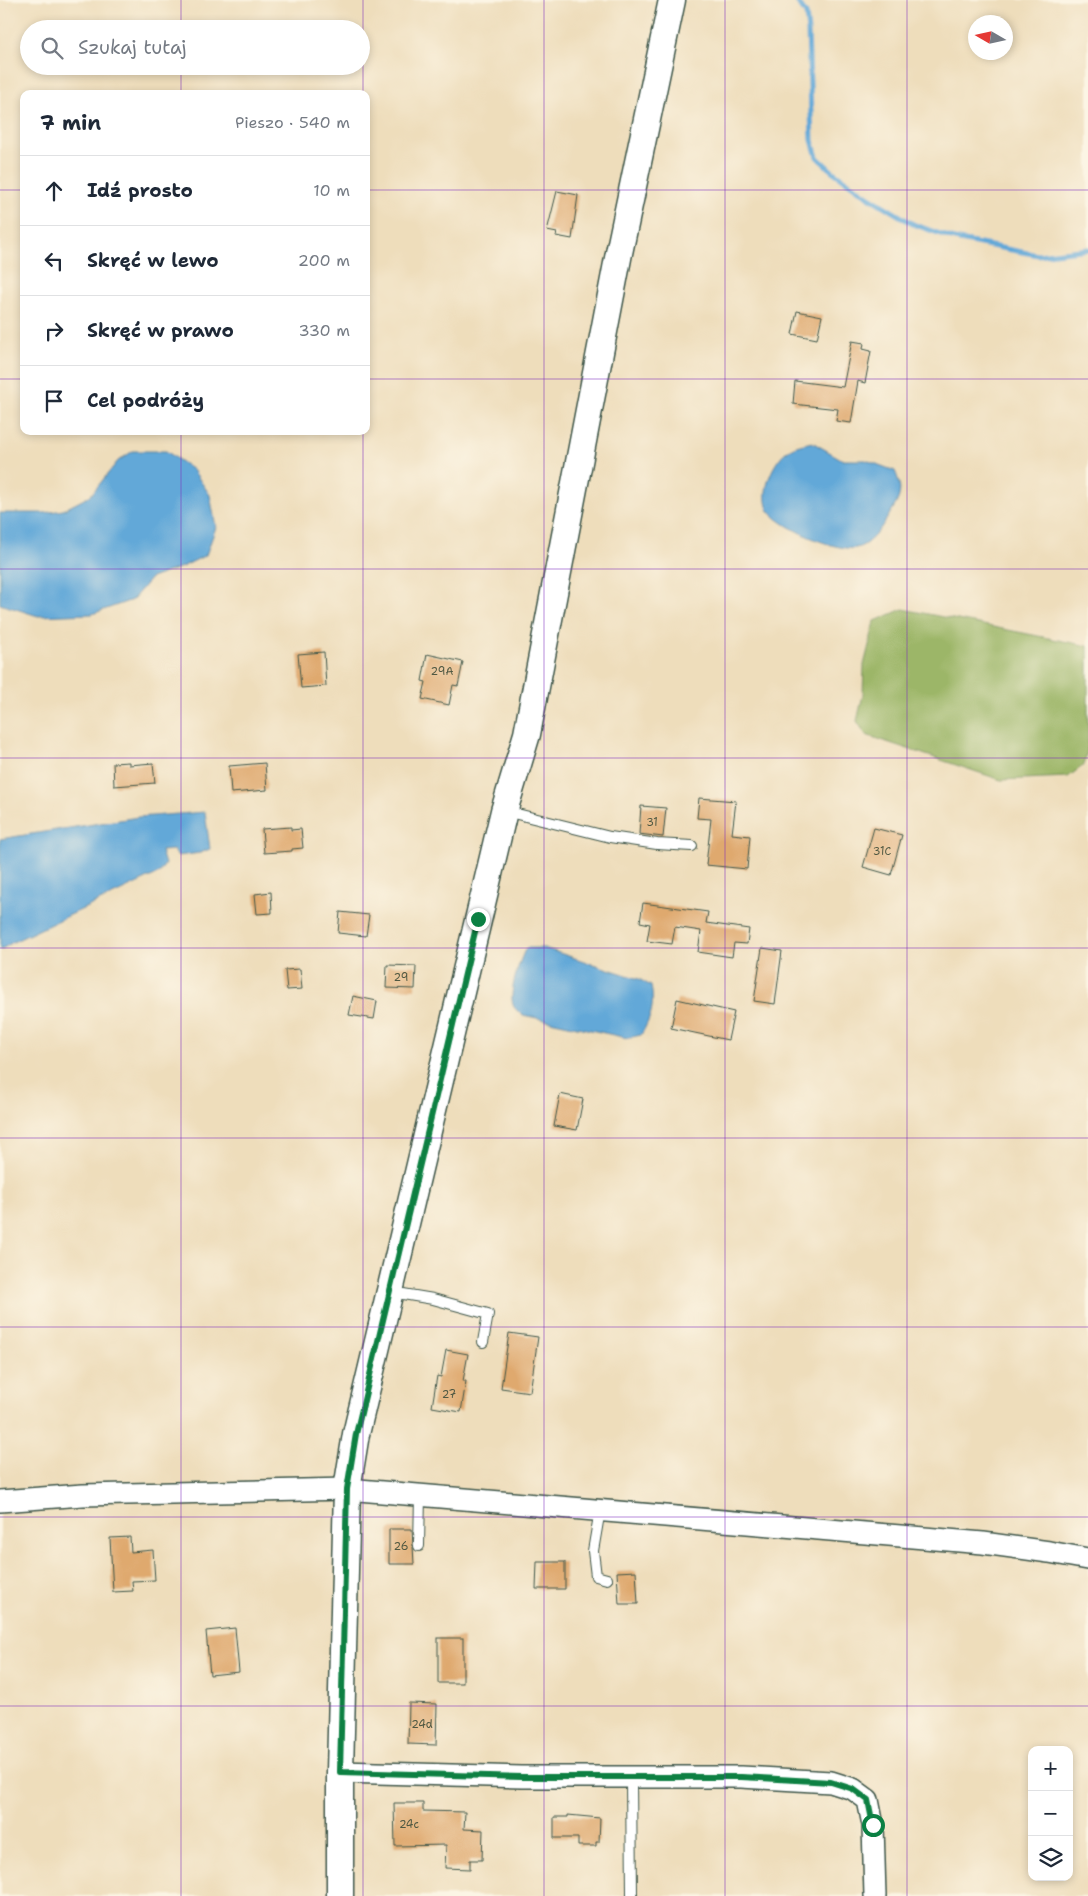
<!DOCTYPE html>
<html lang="pl">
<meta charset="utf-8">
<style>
:root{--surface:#fff;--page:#f6f6f7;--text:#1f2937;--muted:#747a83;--line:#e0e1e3}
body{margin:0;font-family:"Shantell Sans",sans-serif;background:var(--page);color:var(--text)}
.controls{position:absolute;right:15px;bottom:15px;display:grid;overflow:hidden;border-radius:10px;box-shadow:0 2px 8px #0003}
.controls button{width:45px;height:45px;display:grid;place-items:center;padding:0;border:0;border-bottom:1px solid var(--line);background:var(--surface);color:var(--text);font:25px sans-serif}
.compass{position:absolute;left:968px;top:15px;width:45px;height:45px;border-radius:50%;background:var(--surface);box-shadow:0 2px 8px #0003;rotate:279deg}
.stop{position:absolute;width:15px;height:15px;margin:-11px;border:4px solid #0b8043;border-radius:50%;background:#fff}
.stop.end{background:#0b8043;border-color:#fff;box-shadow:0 1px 5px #0008}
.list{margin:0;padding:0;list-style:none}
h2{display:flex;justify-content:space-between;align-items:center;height:65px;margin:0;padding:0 20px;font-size:21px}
h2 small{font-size:16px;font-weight:400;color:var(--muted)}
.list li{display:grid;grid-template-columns:32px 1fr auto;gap:15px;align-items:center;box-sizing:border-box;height:70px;padding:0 20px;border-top:1px solid var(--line)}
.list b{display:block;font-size:19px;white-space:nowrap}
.list em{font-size:16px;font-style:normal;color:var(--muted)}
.icon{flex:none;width:28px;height:28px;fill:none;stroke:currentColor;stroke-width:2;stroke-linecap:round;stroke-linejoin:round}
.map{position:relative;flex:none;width:1088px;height:1896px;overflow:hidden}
.search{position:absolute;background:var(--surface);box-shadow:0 2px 8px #0003;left:20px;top:20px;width:350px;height:55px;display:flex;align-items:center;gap:12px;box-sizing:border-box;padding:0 18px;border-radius:28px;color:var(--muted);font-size:19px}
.panel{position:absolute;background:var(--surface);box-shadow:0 2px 8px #0003;left:20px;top:90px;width:350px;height:345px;border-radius:10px}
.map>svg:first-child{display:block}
.forest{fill:#9cb667;stroke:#5e7a4e}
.water{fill:#62a8d8;stroke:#407286}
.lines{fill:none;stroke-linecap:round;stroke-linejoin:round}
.stream{stroke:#62a8d8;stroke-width:5}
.building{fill:#dfa96e}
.service-casing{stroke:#3e5548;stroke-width:12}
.minor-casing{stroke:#3e5548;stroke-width:24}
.tertiary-casing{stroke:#3e5548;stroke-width:29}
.service{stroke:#fff;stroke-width:10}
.minor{stroke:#fff;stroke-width:21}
.tertiary{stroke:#fff;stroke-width:26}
.route{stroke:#0b8043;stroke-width:6}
.grid{fill:none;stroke:#7b2cbf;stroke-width:1;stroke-opacity:0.55}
.labels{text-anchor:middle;stroke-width:4;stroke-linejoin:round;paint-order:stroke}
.number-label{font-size:11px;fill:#4f5842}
</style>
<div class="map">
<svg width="1088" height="1896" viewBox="0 0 1088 1896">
<rect width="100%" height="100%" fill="#fcf5e5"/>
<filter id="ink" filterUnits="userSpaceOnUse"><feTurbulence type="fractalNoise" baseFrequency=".02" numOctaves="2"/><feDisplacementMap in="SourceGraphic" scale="10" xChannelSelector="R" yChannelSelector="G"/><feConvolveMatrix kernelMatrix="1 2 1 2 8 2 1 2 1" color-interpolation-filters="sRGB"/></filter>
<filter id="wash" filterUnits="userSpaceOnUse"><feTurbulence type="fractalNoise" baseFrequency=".0096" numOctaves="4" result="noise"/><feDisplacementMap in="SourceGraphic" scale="20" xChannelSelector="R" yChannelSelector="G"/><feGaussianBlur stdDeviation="1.12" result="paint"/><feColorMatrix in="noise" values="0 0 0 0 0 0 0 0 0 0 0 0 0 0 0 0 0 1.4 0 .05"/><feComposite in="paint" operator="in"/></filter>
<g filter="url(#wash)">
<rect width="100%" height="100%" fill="#edb"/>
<!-- forest -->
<polygon class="forest" points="903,609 1088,646 1088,747 1084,765 1068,777 1001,780 866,735 857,721 863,695 864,665 875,621"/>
<!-- water -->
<g class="water">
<path d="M812,442L843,460H866L895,471C905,494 898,501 886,520C880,530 868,546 856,548C836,552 777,526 768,509C760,491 774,458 790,449C796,445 805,444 812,442Z"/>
<polygon points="133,451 166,451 193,470 210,495 216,527 206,555 182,567 151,578 132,600 92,614 38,616 0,604 0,513 44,513 63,510 90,496 118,461"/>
<polygon points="205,812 210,849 200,853 178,856 173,850 161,851 165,864 159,873 13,942 0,950 0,839 138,817"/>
<path d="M526,948H544L639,979L651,986C655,1005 651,1018 641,1035L627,1038L523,1015C520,1013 516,1010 514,1007C507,995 520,959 526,948Z"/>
</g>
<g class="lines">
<!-- stream -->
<polyline class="stream" points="796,0 806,14 808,31 812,140 817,157 832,171 869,197 913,224 954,239 1038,255 1088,249"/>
</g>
<g id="blocks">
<!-- building -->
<g class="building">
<polygon points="557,191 578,195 572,239 556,236 557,233 547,231"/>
<polygon points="797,311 822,316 817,339 792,334"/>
<polygon points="852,341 864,343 863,349 871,351 865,383 858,381 851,423 836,421 838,409 793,404 795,381 843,387"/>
<polygon points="324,652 326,686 301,688 298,654"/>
<polygon points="427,654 463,662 458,686 453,685 449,705 422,699 426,682 422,681"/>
<polygon points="129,762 129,765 153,763 155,783 114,786 113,763"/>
<polygon points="265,763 267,790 231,793 229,766"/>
<polygon points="699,798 736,801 732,834 750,836 747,869 706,865 711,819 697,818"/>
<polygon points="641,806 666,808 663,837 639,834"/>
<polygon points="291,827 291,830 301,829 303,848 292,849 292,851 264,853 262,829"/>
<polygon points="874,828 902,835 891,875 863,867"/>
<polygon points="271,892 272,913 257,914 255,894"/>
<polygon points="643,903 708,912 706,923 749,929 747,944 734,943 732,957 698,952 701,931 675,927 672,944 647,941 650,924 640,922"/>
<polygon points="340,912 369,915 366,936 338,933"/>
<polygon points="762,948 782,951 775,1004 754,1001"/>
<polygon points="387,965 416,966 415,989 386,988"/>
<polygon points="300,969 302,989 287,990 285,970"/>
<polygon points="353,996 377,1001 374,1019 349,1015"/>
<polygon points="677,999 734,1012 728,1040 671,1028"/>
<polygon points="560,1094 583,1099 577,1130 554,1126"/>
<polygon points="509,1333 538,1337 530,1392 501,1388"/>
<polygon points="446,1350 468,1354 463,1381 466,1381 461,1412 432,1407 437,1376 441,1377"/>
<polygon points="389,1529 412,1529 414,1564 389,1564"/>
<polygon points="130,1537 131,1552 153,1550 155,1580 132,1581 133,1591 113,1592 110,1538"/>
<polygon points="537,1562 565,1562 565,1589 536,1589"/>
<polygon points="636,1571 638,1604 619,1604 617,1572"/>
<polygon points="235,1628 239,1672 210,1675 206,1631"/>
<rect x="438" y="1638" width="25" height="45"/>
<polygon points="409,1703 437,1704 436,1745 408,1744"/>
<polygon points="394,1803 423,1803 423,1811 465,1812 464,1829 483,1830 482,1860 470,1860 470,1869 445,1868 446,1845 395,1846"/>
<polygon points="568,1815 600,1818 599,1842 596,1842 596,1846 578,1846 578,1838 554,1838 554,1817 568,1817"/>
</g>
</g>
</g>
<g filter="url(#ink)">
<use href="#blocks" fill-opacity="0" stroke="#3e5548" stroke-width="1"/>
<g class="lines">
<!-- service casing -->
<g class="service-casing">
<g id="service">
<polyline points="505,811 610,837 657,844 692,846"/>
<polyline points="391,1292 433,1299 488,1314 483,1342"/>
<polyline points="600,1510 593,1551 596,1576 607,1579"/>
<polyline points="419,1546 420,1495"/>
<polyline points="631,1777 632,1896"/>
</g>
</g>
<!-- minor casing -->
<g class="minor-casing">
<g id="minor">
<polyline points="0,1501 83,1495 347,1489 983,1543 1049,1552 1088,1559"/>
<polyline points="340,1772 522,1777 741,1777 831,1782 853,1789 868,1800 873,1825 875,1896"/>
</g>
</g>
<!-- tertiary casing -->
<g class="tertiary-casing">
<polyline id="tertiary" points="340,1896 340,1772 347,1489 356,1434 504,811 527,734 619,253 672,0"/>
</g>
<!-- service -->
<use href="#service" class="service"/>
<!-- minor -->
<use href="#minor" class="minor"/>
<!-- tertiary -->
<use href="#tertiary" class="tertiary"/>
</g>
</g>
<g class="lines" filter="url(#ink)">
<!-- route -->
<polyline class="route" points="478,919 356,1434 347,1489 340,1772 522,1777 741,1777 831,1782 853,1789 868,1800 873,1825"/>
</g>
<!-- grid -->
<path class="grid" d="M181,0V29M363,0V94M544,0V1896M725,0V1896M907,0V1896M181,66V94M0,190H24M366,190H1088M0,379H24M366,379H1088M181,431V1896M363,431V1896M0,569H1088M0,758H1088M0,948H1088M0,1138H1088M0,1327H1088M0,1517H1088M0,1706H1088"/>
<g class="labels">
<!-- number labels -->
<g class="number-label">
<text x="442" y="675">29A</text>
<text x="652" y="826">31</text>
<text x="882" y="855">31C</text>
<text x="401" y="981">29</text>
<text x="449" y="1398">27</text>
<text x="401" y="1550">26</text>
<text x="422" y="1728">24d</text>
<text x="409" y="1828">24c</text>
</g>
</g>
</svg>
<div class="controls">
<button>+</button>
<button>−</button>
<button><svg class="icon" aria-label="layers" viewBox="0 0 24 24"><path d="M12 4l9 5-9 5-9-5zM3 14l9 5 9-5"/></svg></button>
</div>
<svg class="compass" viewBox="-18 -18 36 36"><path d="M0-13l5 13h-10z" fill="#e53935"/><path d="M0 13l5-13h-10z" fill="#747a83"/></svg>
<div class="stop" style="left:873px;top:1825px"></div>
<div class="stop end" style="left:478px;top:919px"></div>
<div class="search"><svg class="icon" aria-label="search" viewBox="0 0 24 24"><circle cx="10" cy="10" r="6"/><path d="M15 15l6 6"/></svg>Szukaj tutaj</div>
<section class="panel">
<h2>7 min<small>Pieszo · 540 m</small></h2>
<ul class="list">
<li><svg class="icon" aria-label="ahead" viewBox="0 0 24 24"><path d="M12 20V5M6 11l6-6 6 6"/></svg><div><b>Idź prosto</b></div><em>10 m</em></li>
<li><svg class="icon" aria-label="left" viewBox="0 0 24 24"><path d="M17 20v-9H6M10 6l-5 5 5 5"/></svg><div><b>Skręć w lewo</b></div><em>200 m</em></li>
<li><svg class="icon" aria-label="right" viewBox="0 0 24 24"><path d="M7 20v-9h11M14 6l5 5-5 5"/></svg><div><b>Skręć w prawo</b></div><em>330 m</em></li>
<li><svg class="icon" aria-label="arrive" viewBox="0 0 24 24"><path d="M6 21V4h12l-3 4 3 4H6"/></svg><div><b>Cel podróży</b></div></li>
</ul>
</section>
</div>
